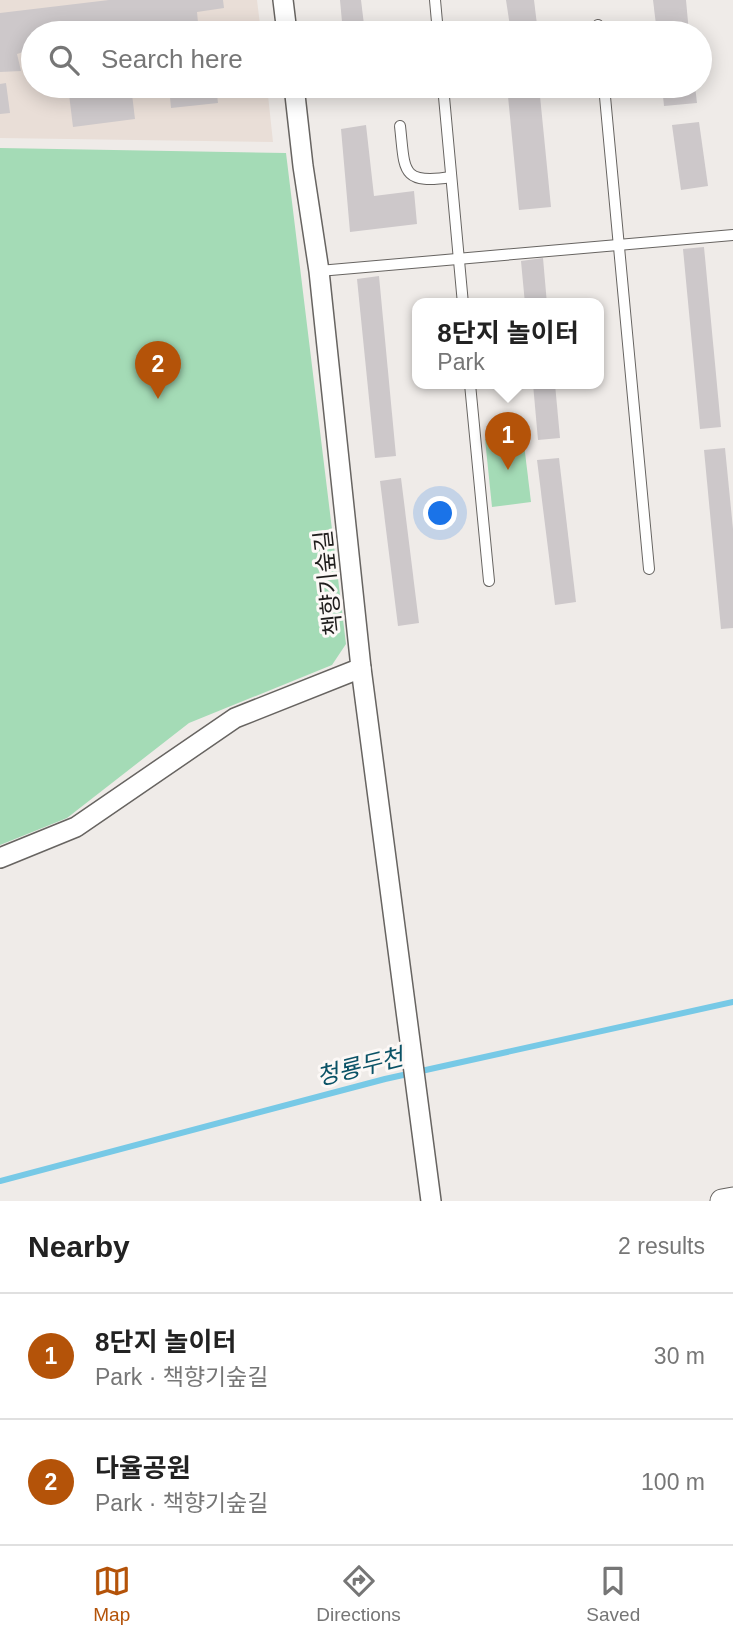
<!DOCTYPE html>
<meta charset="utf-8">
<style>
:root{--surface:#fff;--page:#f2f2f2;--text:#222;--muted:#767676;--line:#e0e0e0;--accent:#b45309}
body{margin:0;font-family:Helvetica,"Noto Sans KR",sans-serif;background:var(--page);color:var(--text)}
.you{position:absolute;left:441px;top:514px;width:24px;height:24px;margin:-18px;border:5px solid #fff;border-radius:50%;background:#1a73e8;box-shadow:0 0 0 10px #1a73e833}
.badge{display:grid;place-items:center;width:46px;height:46px;border-radius:50%;background:var(--accent);color:#fff;font-size:23px;font-weight:700}
.pin{position:absolute;translate:-50% -58px;filter:drop-shadow(0 2px 4px #0008)}
.pin::after{content:'';position:absolute;top:37px;width:24px;height:21px;background:inherit;clip-path:polygon(0 0,100% 0,50% 100%)}
.popup{position:absolute;left:412px;top:298px;width:192px;height:91px;box-sizing:border-box;display:grid;place-content:center;border-radius:14px;background:var(--surface);filter:drop-shadow(0 2px 5px #0005);font-size:23px;white-space:nowrap;color:var(--muted)}
.popup b{font-size:26px;color:var(--text)}
.popup::after{content:'';position:absolute;left:50%;top:100%;margin-left:-14px;border:14px solid transparent;border-top-color:var(--surface)}
.list{margin:0;padding:0;list-style:none}
h2{display:flex;justify-content:space-between;align-items:center;height:91px;margin:0;padding:0 28px;font-size:30px}
h2 small{font-size:23px;font-weight:400;color:var(--muted)}
.list li{display:grid;grid-template-columns:46px 1fr auto;gap:21px;align-items:center;box-sizing:border-box;height:126px;padding:0 28px;border-top:2px solid var(--line)}
.list b{display:block;font-size:26px;white-space:nowrap}
.list p{margin:0;font-size:23px;white-space:nowrap;color:var(--muted)}
.list em{font-size:23px;font-style:normal;color:var(--muted)}
.icon{flex:none;width:38px;height:38px;fill:none;stroke:currentColor;stroke-width:2;stroke-linecap:round;stroke-linejoin:round}
.map{position:relative;flex:none;width:733px;height:1201px;overflow:hidden}
.search{position:absolute;background:var(--surface);box-shadow:0 4px 18px #0003;left:21px;right:21px;top:21px;height:77px;display:flex;align-items:center;gap:18px;box-sizing:border-box;padding:0 24px;border-radius:38px;color:var(--muted);font-size:26px}
.sheet{height:343px;background:var(--surface)}
nav{display:flex;justify-content:space-around;align-items:center;box-sizing:border-box;height:98px;border-top:2px solid var(--line);background:var(--surface);font-size:19px;color:var(--muted)}
nav a{display:grid;justify-items:center;gap:4px}
nav .on{color:var(--accent)}
.map>svg:first-child{display:block}
.built{fill:#e9ded7}
.green{fill:#a4dbb6}
.lines{fill:none;stroke-linecap:round;stroke-linejoin:round}
.stream{stroke:#77c9e6;stroke-width:6}
.building{fill:#cdc8ca}
.service-casing{stroke:#676461;stroke-width:12}
.minor-casing{stroke:#676461;stroke-width:22}
.tertiary-casing{stroke:#676461;stroke-width:25}
.service{stroke:#fff;stroke-width:10}
.minor{stroke:#fff;stroke-width:19}
.tertiary{stroke:#fff;stroke-width:23}
.labels{text-anchor:middle;stroke-width:6;stroke-linejoin:round;paint-order:stroke}
.street-label{font-size:23px;fill:#1e1c1b;stroke:#fcf8f6}
.water-label{font-size:24px;font-style:italic;fill:#0a5266;stroke:#fcf8f6}
</style>
<div class="map">
<svg width="733" height="1201" viewBox="0 0 733 1201">
<rect width="100%" height="100%" fill="#efebe8"/>
<!-- built -->
<polygon class="built" points="0,0 257,0 261,33 33,33 33,86 267,86 273,142 0,138"/>
<!-- green -->
<g class="green">
<polygon points="0,148 286,153 346,644 332,665 189,723 67,818 0,845"/>
<polygon points="523,436 531,502 492,507 485,439"/>
</g>
<g class="lines">
<!-- stream -->
<polyline class="stream" points="0,1181 385,1079 733,1002"/>
</g>
<!-- building -->
<g class="building">
<polygon points="109,0 223,0 224,8 197,12 199,33 33,33 33,49 17,54 21,71 0,72 0,13"/>
<polygon points="340,0 361,0 365,33 343,33"/>
<polygon points="506,0 534,0 538,33 511,33"/>
<polygon points="653,0 686,0 689,33 657,33"/>
<polygon points="6,83 10,113 0,114 0,84"/>
<polygon points="68,86 131,86 135,119 73,127"/>
<polygon points="169,86 216,86 218,103 171,108"/>
<polygon points="507,86 539,86 551,207 519,210"/>
<polygon points="662,86 695,86 697,103 664,106"/>
<polygon points="699,122 708,186 681,190 672,125"/>
<polygon points="366,125 374,196 414,191 417,224 350,232 341,129"/>
<polygon points="704,247 721,427 700,429 683,249"/>
<polygon points="543,258 547,304 525,304 521,261"/>
<polygon points="379,276 396,456 375,458 357,279"/>
<polygon points="533,384 555,384 560,438 538,440"/>
<polygon points="725,448 733,529 733,628 721,629 704,450"/>
<polygon points="559,458 576,602 555,605 537,460"/>
<polygon points="401,478 419,623 398,626 380,481"/>
</g>
<g class="lines">
<!-- service casing -->
<g class="service-casing">
<g id="service">
<polyline points="435,0 438,33"/>
<polyline points="598,25 599,33"/>
<polyline points="443,86 463,304"/>
<polyline points="604,86 649,569"/>
<path d="M400,126C405,170 400,185 451,177"/>
<polyline points="319,271 733,235"/>
<polyline points="470,384 489,581"/>
</g>
</g>
<!-- minor casing -->
<g class="minor-casing">
<g id="minor">
<polyline points="283,0 287,33"/>
<polyline points="361,668 431,1201"/>
<polyline points="0,858 76,827 235,718 361,668 319,271 303,166 294,86"/>
</g>
</g>
<!-- tertiary casing -->
<g class="tertiary-casing">
<polyline id="tertiary" points="722,1201 733,1199"/>
</g>
<!-- service -->
<use href="#service" class="service"/>
<!-- minor -->
<use href="#minor" class="minor"/>
<!-- tertiary -->
<use href="#tertiary" class="tertiary"/>
</g>
<g class="labels">
<!-- street labels -->
<g class="street-label">
<text transform="translate(328 583) rotate(-96)" y="8">책향기숲길</text>
</g>
<!-- water labels -->
<g class="water-label">
<text transform="translate(360 1067) rotate(-14)" y="8">청룡두천</text>
</g>
</g>
</svg>
<div class="you"></div>
<div class="pin badge" style="left:508px;top:470px">1</div>
<div class="popup"><b>8단지 놀이터</b>Park</div>
<div class="pin badge" style="left:158px;top:399px">2</div>
<div class="search"><svg class="icon" aria-label="search" viewBox="0 0 24 24"><circle cx="10" cy="10" r="6"/><path d="M15 15l6 6"/></svg>Search here</div>
</div>
<section class="sheet">
<h2>Nearby<small>2 results</small></h2>
<ul class="list">
<li><span class="badge">1</span><div><b>8단지 놀이터</b><p>Park · 책향기숲길</p></div><em>30 m</em></li>
<li><span class="badge">2</span><div><b>다율공원</b><p>Park · 책향기숲길</p></div><em>100 m</em></li>
</ul>
</section>
<nav>
<a class="on"><svg class="icon" aria-label="map" viewBox="0 0 24 24"><path d="M3 6l6-2 6 2 6-2v14l-6 2-6-2-6 2zM9 4v14M15 6v14"/></svg>Map</a>
<a><svg class="icon" aria-label="directions" viewBox="0 0 24 24"><path d="M12 3l9 9-9 9-9-9zM9 14v-3h6M13 9l2 2-2 2"/></svg>Directions</a>
<a><svg class="icon" aria-label="saved" viewBox="0 0 24 24"><path d="M7 4h10v16l-5-4-5 4z"/></svg>Saved</a>
</nav>
